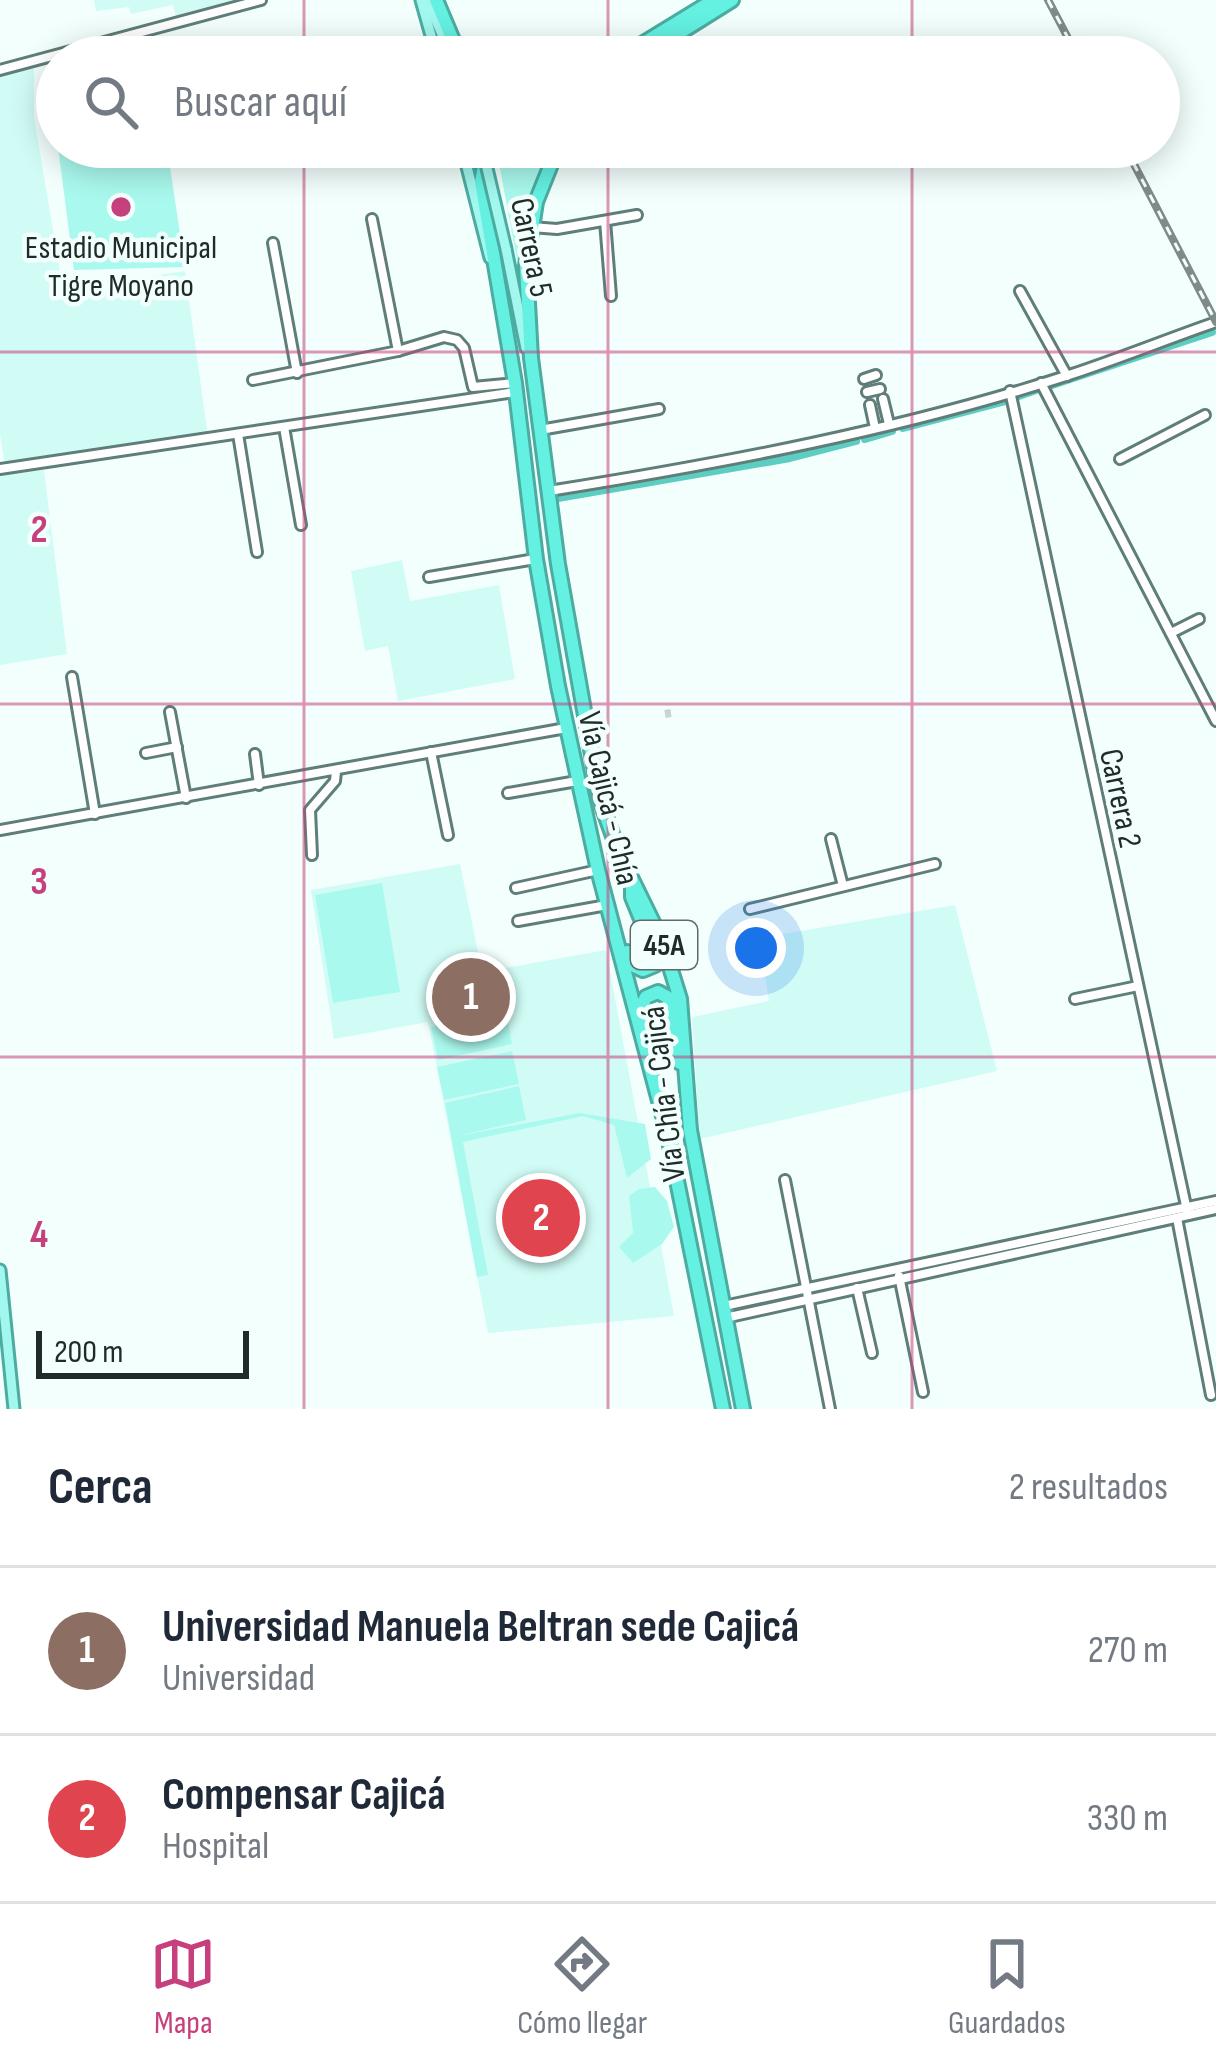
<!DOCTYPE html>
<html lang="es">
<meta charset="utf-8">
<style>
:root{--surface:#fff;--page:#f6f6f7;--text:#1f2937;--muted:#747a83;--line:#e0e1e3;--accent:#c7407e}
body{margin:0;font-family:"Sofia Sans Condensed",sans-serif;background:var(--page);color:var(--text)}
.scale{position:absolute;left:36px;bottom:30px;width:213px;box-sizing:border-box;padding-left:12px;border:6px solid #1f2b29;border-top:0;font-size:33px;line-height:42px;white-space:nowrap;color:#1f2b29;-webkit-text-stroke:9px #f2fffd;paint-order:stroke}
.you{position:absolute;left:756px;top:948px;width:42px;height:42px;margin:-30px;border:9px solid #fff;border-radius:50%;background:#1a73e8;box-shadow:0 0 0 18px #1a73e833}
.badge{display:grid;place-items:center;width:78px;height:78px;border-radius:50%;background:var(--accent);color:#fff;font-size:39px;font-weight:700}
.pin{position:absolute;translate:-50% -50%;border:6px solid #fff;box-shadow:0 3px 12px #0006}
.list{margin:0;padding:0;list-style:none}
h2{display:flex;justify-content:space-between;align-items:center;height:156px;margin:0;padding:0 48px;font-size:51px}
h2 small{font-size:39px;font-weight:400;color:var(--muted)}
.list li{display:grid;grid-template-columns:78px 1fr auto;gap:36px;align-items:center;box-sizing:border-box;height:168px;padding:0 48px;border-top:3px solid var(--line)}
.list b{display:block;font-size:45px;white-space:nowrap}
.list p{margin:0;font-size:39px;white-space:nowrap;color:var(--muted)}
.list em{font-size:39px;font-style:normal;color:var(--muted)}
.icon{flex:none;width:66px;height:66px;fill:none;stroke:currentColor;stroke-width:2;stroke-linecap:round;stroke-linejoin:round}
.map{position:relative;flex:none;width:1216px;height:1409px;overflow:hidden}
.search{position:absolute;background:var(--surface);box-shadow:0 6px 30px #0003;left:36px;right:36px;top:36px;height:132px;display:flex;align-items:center;gap:30px;box-sizing:border-box;padding:0 42px;border-radius:66px;color:var(--muted);font-size:45px}
.sheet{height:492px;background:var(--surface)}
nav{display:flex;justify-content:space-around;align-items:center;box-sizing:border-box;height:168px;border-top:3px solid var(--line);background:var(--surface);font-size:33px;color:var(--muted)}
nav a{display:grid;justify-items:center;gap:6px}
nav .on{color:var(--accent)}
.map>svg:first-child{display:block}
.built{fill:#d1fcf6}
.green{fill:#aaf9ee}
.lines{fill:none;stroke-linecap:round;stroke-linejoin:round}
.canal{stroke:#5dcdc1;stroke-width:8}
.minor-tunnel{stroke:#c8d5d3;stroke-width:8;stroke-dasharray:8 4;stroke-linecap:butt}
.minor-casing{stroke:#5f7d79;stroke-width:14}
.major-casing{stroke:#4caca1;stroke-width:15}
.highway-casing{stroke:#4caca1;stroke-width:18}
.minor{stroke:#fff;stroke-width:8}
.major{stroke:#a2f7ee;stroke-width:9}
.highway{stroke:#64f1e2;stroke-width:12}
.rail-casing{stroke:#7f8b89;stroke-width:8}
.rail{stroke:#f2fffd;stroke-width:3;stroke-dasharray:9;stroke-linecap:butt}
.major-bridge-casing{stroke:#4caca1;stroke-width:15;stroke-linecap:butt}
.major-bridge{stroke:#a2f7ee;stroke-width:9}
.grid{fill:none;stroke:#c7407e;stroke-width:3;stroke-opacity:0.55}
.poi-dot{fill:#c7407e;stroke:#f2fffd;stroke-width:4.5}
.labels{text-anchor:middle;stroke-width:9;stroke-linejoin:round;paint-order:stroke}
.shield{fill:#f2fffd;stroke:#5e6b69;stroke-width:3}
.shield-label{font-size:30px;font-weight:bold;fill:#1f2b29}
.poi-label{font-size:33px;fill:#1f2b29;stroke:#f2fffd}
.street-label{font-size:33px;fill:#1f2b29;stroke:#f2fffd}
.grid-label{font-size:39px;text-anchor:middle;font-weight:bold;fill:#c7407e;stroke:#f2fffd;stroke-width:9;stroke-linejoin:round;paint-order:stroke}
</style>
<div class="map">
<svg width="1216" height="1409" viewBox="0 0 1216 1409">
<rect width="100%" height="100%" fill="#f2fffd"/>
<!-- built -->
<g class="built">
<polygon points="94,0 234,0 176,16 173,5 131,14 129,7 96,11"/>
<polygon points="34,65 34,117 63,290 185,271 208,437 5,466 0,434 0,74"/>
<polygon points="44,470 67,654 0,665 0,476"/>
<polygon points="402,560 410,601 499,585 515,679 398,701 388,646 365,651 351,571"/>
<polygon points="460,864 482,972 606,950 674,1316 488,1333 428,1022 334,1039 311,890"/>
<polygon points="955,905 997,1071 700,1139 692,1017 769,1001 759,938"/>
</g>
<!-- green -->
<g class="green">
<polygon points="58,147 167,147 185,267 74,270"/>
<polygon points="496,147 544,147 546,156 539,171 520,276"/>
<polygon points="382,883 400,992 333,1003 315,895"/>
<polygon points="476,980 481,1011 430,1018 426,988"/>
<polygon points="506,1011 512,1044 438,1060 431,1027"/>
<polygon points="512,1051 519,1084 444,1100 437,1067"/>
<polygon points="519,1086 526,1120 457,1136 580,1113 645,1124 651,1159 627,1178 614,1125 583,1116 463,1142 488,1275 477,1277 445,1103"/>
<polygon points="655,1187 667,1201 674,1227 662,1244 633,1263 619,1247 633,1233 629,1196 639,1189"/>
</g>
<g class="lines">
<!-- canal -->
<g class="canal">
<polyline points="1049,386 1212,332"/>
<polyline points="1016,397 1036,390"/>
<polyline points="903,428 1006,401"/>
<polyline points="865,439 892,431"/>
<polyline points="558,498 790,458 856,441"/>
</g>
<!-- minor-tunnel -->
<polyline class="minor-tunnel" points="665,714 671,713"/>
<!-- minor casing -->
<g class="minor-casing">
<g id="minor">
<polyline points="0,70 261,0"/>
<polyline points="372,219 398,351"/>
<polyline points="605,221 611,296"/>
<polyline points="531,227 557,229 637,215"/>
<polyline points="273,243 297,373"/>
<polyline points="1020,291 1067,376"/>
<polyline points="864,379 876,375"/>
<polyline points="253,380 398,351 444,337 457,340 464,348 473,387 515,383"/>
<polyline points="1041,383 1216,721"/>
<polyline points="1010,391 1188,1215"/>
<polyline points="867,392 880,389"/>
<polyline points="883,399 889,424"/>
<polyline points="870,405 875,428"/>
<polyline points="284,427 301,525"/>
<polyline points="540,430 659,409"/>
<polyline points="238,434 257,552"/>
<polyline points="1120,459 1205,415"/>
<polyline points="0,469 515,392"/>
<path d="M549,491C724,463 900,430 1069,375C1118,359 1167,339 1216,322"/>
<polyline points="429,577 535,559"/>
<polyline points="1171,633 1199,619"/>
<polyline points="72,677 95,814"/>
<polyline points="170,712 186,798"/>
<polyline points="431,752 448,835"/>
<polyline points="146,753 177,747"/>
<polyline points="255,754 259,785"/>
<polyline points="508,793 577,781"/>
<polyline points="0,830 566,728"/>
<polyline points="831,839 843,886"/>
<polyline points="312,855 310,810 335,781 336,771"/>
<polyline points="516,888 598,870"/>
<polyline points="750,909 935,864"/>
<polyline points="518,921 607,905"/>
<polyline points="1075,999 1138,986"/>
<polyline points="785,1180 830,1409"/>
<polyline points="1177,1218 1211,1395"/>
<polyline points="899,1276 923,1392"/>
<polyline points="857,1288 872,1353"/>
<polyline points="724,1306 1216,1201"/>
<polyline points="725,1318 1216,1209"/>
</g>
</g>
<!-- major casing -->
<g class="major-casing">
<g id="major">
<polyline points="421,0 437,57"/>
<polyline points="427,0 452,57"/>
<polyline points="462,147 490,258"/>
<polyline points="506,249 526,348"/>
<polyline points="0,1270 14,1409"/>
</g>
</g>
<!-- highway casing -->
<g class="highway-casing">
<g id="highway">
<polyline points="436,0 460,57"/>
<polyline points="621,57 714,0"/>
<polyline points="641,57 732,0"/>
<polyline points="488,147 481,182 515,383 536,559 558,686 598,870 667,1131 723,1409"/>
<polyline points="558,147 536,202 526,266 531,358 558,564 600,800 619,853 662,941 680,999 690,1130 743,1409"/>
<polyline points="627,952 632,965 643,970 655,965 657,958 632,897 632,881"/>
<polyline points="651,1037 643,1003 646,997 658,992 669,998 673,1052 680,1063"/>
</g>
</g>
<!-- minor -->
<use href="#minor" class="minor"/>
<!-- major -->
<use href="#major" class="major"/>
<!-- highway -->
<use href="#highway" class="highway"/>
<!-- rail casing -->
<g class="rail-casing">
<g id="rail">
<polyline points="1048,0 1078,57"/>
<polyline points="1125,147 1216,322"/>
</g>
</g>
<!-- rail -->
<use href="#rail" class="rail"/>
<!-- major-bridge casing -->
<g class="major-bridge-casing">
<polyline id="major-bridge" points="482,147 506,249"/>
</g>
<!-- major-bridge -->
<use href="#major-bridge" class="major-bridge"/>
</g>
<!-- grid -->
<path class="grid" d="M304,0V57M608,0V57M912,0V57M304,147V1409M608,147V1409M912,147V1409M0,352H1216M0,704H1216M0,1057H1216"/>
<!-- markers -->
<circle class="poi-dot" cx="121" cy="207" r="12"/>
<g class="labels">
<!-- shield labels -->
<rect class="shield" x="631" y="921" width="66" height="48" rx="9"/>
<g class="shield-label">
<text x="664" y="955">45A</text>
</g>
<!-- poi labels -->
<g class="poi-label">
<text x="121" y="258">Estadio Municipal<tspan x="121" dy="38">Tigre Moyano</tspan></text>
</g>
<!-- street labels -->
<g class="street-label">
<text transform="translate(533 247) rotate(78)" y="12">Carrera 5</text>
<text transform="translate(610 798) rotate(77)" y="12">Vía Cajicá - Chía</text>
<text transform="translate(1122 798) rotate(78)" y="12">Carrera 2</text>
<text transform="translate(662 1094) rotate(-97)" y="12">Vía Chía - Cajicá</text>
</g>
</g>
<g class="grid-label">
<text x="39" y="542">2</text>
<text x="39" y="894">3</text>
<text x="39" y="1247">4</text>
</g>
</svg>
<div class="scale">200 m</div>
<div class="you"></div>
<div class="pin badge" style="left:471px;top:997px;background:#8d6e63">1</div>
<div class="pin badge" style="left:541px;top:1218px;background:#e0444e">2</div>
<div class="search"><svg class="icon" aria-label="search" viewBox="0 0 24 24"><circle cx="10" cy="10" r="6"/><path d="M15 15l6 6"/></svg>Buscar aquí</div>
</div>
<section class="sheet">
<h2>Cerca<small>2 resultados</small></h2>
<ul class="list">
<li><span class="badge" style="background:#8d6e63">1</span><div><b>Universidad Manuela Beltran sede Cajicá</b><p>Universidad</p></div><em>270 m</em></li>
<li><span class="badge" style="background:#e0444e">2</span><div><b>Compensar Cajicá</b><p>Hospital</p></div><em>330 m</em></li>
</ul>
</section>
<nav>
<a class="on"><svg class="icon" aria-label="map" viewBox="0 0 24 24"><path d="M3 6l6-2 6 2 6-2v14l-6 2-6-2-6 2zM9 4v14M15 6v14"/></svg>Mapa</a>
<a><svg class="icon" aria-label="directions" viewBox="0 0 24 24"><path d="M12 3l9 9-9 9-9-9zM9 14v-3h6M13 9l2 2-2 2"/></svg>Cómo llegar</a>
<a><svg class="icon" aria-label="saved" viewBox="0 0 24 24"><path d="M7 4h10v16l-5-4-5 4z"/></svg>Guardados</a>
</nav>
